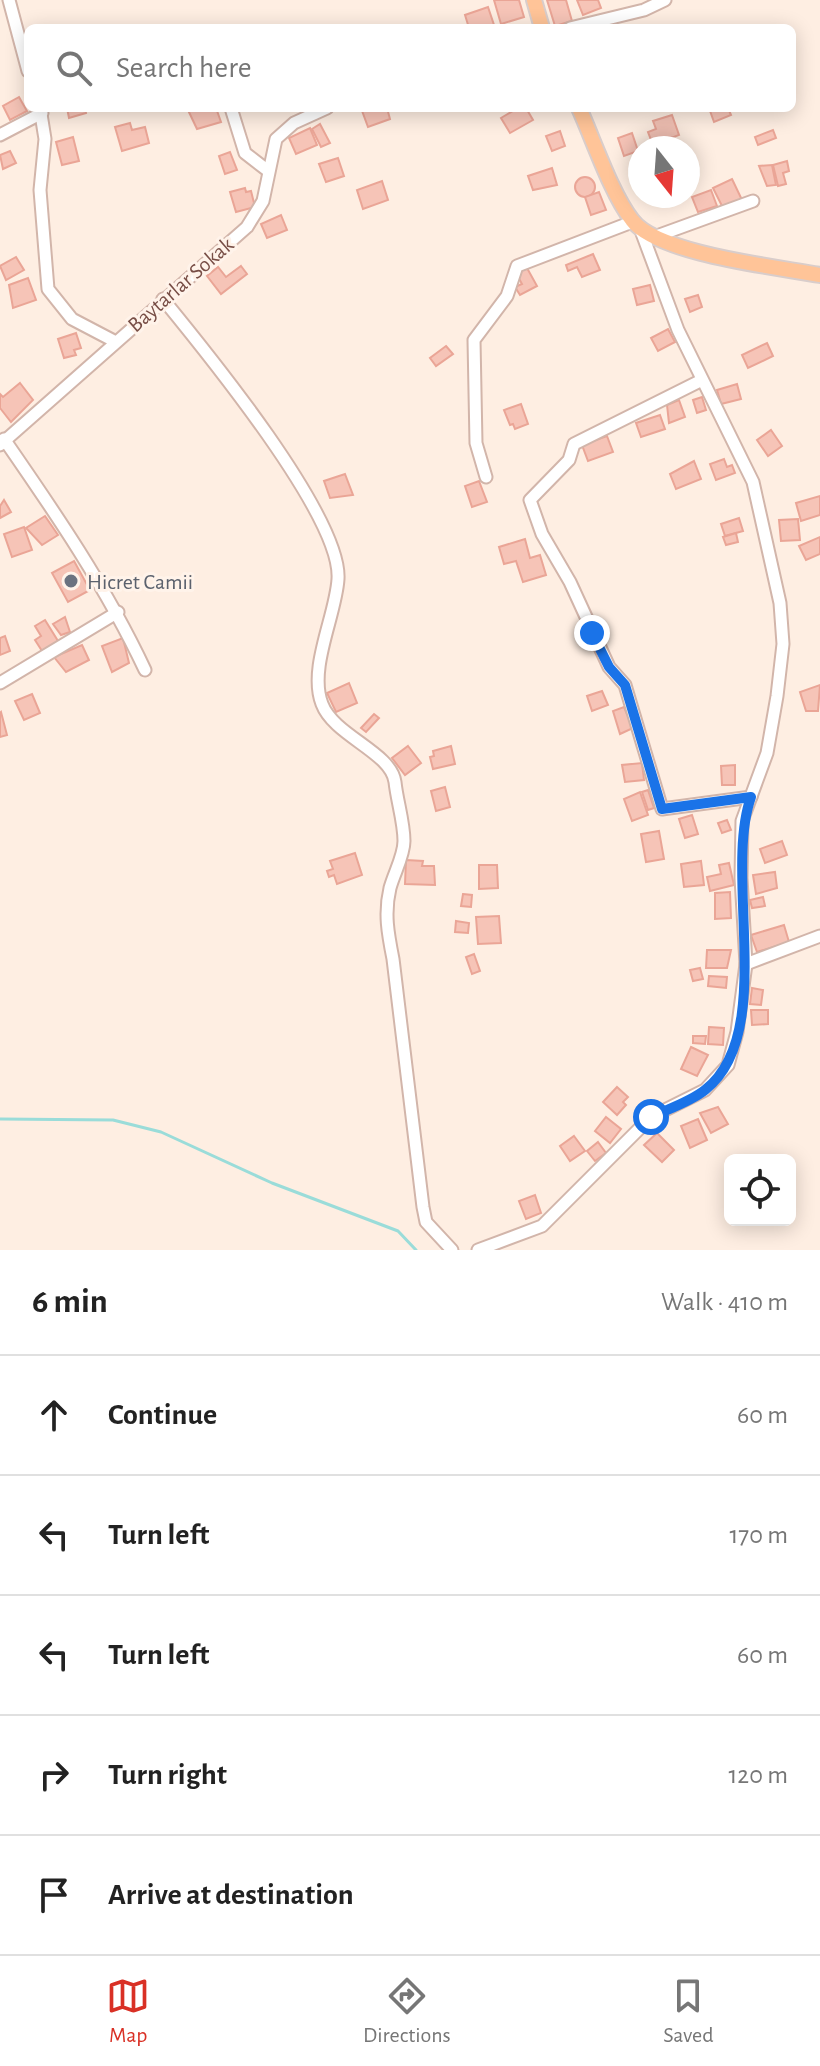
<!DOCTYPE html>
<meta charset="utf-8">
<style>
:root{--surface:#fff;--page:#f6f6f6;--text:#222;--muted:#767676;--line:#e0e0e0;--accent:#d93025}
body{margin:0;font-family:"Alegreya Sans",sans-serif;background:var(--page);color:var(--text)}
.controls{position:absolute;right:24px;bottom:24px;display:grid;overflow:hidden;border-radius:12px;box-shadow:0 4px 20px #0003}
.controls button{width:72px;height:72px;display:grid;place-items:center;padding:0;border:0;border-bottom:2px solid var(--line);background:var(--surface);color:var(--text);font:40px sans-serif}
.compass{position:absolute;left:628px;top:136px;width:72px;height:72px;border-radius:50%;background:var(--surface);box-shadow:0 4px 20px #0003;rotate:163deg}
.stop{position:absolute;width:24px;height:24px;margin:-18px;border:6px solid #1a73e8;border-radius:50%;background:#fff}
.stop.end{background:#1a73e8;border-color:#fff;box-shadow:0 2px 8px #0008}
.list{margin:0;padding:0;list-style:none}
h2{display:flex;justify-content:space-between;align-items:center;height:104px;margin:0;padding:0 32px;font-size:34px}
h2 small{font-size:26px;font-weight:400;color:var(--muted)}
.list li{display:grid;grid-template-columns:52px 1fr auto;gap:24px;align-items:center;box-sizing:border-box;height:120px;padding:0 32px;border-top:2px solid var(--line)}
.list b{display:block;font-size:30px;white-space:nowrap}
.list em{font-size:26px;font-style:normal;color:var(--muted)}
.icon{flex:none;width:44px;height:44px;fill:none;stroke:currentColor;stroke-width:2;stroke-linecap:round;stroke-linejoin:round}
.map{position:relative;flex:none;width:820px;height:1250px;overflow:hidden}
.search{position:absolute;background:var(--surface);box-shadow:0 4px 20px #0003;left:24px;right:24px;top:24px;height:88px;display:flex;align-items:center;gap:20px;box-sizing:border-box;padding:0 28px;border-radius:12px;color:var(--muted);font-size:30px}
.sheet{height:704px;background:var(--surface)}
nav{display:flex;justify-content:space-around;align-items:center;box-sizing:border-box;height:112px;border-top:2px solid var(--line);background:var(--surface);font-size:22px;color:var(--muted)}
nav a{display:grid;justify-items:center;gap:4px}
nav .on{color:var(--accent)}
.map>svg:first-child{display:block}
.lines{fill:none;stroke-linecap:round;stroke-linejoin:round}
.stream{stroke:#9adcd9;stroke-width:3}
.building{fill:#f6c4b7;stroke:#eaa596;stroke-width:2}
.minor-casing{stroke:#d2b5aa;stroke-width:15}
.major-casing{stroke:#d9cdcb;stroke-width:18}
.minor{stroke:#fff;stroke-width:11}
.major{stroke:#ffc498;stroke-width:14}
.route{stroke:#1a73e8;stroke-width:10}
.worship-dot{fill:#6b7280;stroke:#fff3ea;stroke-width:3}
.labels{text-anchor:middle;stroke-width:6;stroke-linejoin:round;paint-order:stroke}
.street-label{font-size:22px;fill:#784e46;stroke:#fff3ea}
.worship-label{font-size:22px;fill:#5b616d;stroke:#fff3ea;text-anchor:start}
</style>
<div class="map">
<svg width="820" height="1250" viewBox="0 0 820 1250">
<rect width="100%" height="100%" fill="#feeee2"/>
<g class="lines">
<!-- stream -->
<polyline class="stream" points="0,1119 113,1120 161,1132 272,1183 398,1231 416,1250"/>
</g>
<!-- building -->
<g class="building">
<polygon points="494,0 519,0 524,17 501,24"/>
<polygon points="547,0 566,0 572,21 555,26"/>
<polygon points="577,0 598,0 601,8 583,15"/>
<polygon points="488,7 494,25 469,28 465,15"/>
<polygon points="19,97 27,111 10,120 3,106"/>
<polygon points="67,108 85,108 86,113 69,118"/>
<polygon points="194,108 216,108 221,122 197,129 188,110"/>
<polygon points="361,108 387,108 390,119 368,127"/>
<polygon points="518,108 526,108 533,120 510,133 501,118"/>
<polygon points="709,108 728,108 731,115 714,122"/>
<polygon points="672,115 679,135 653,145 648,132 656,129 653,121"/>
<polygon points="130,123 132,130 145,127 149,143 122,151 115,127"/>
<polygon points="320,124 330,143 321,147 312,129"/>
<polygon points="310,128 317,145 296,154 289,138"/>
<polygon points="773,130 776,138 758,145 755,137"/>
<polygon points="560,131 565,146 552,151 546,136"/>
<polygon points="632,133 638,151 624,156 618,138"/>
<polygon points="73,137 79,161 62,165 56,142"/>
<polygon points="10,151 16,163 3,169 0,155"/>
<polygon points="230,152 237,170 225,174 219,156"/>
<polygon points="338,158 344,176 326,182 319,164"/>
<polygon points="787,161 789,171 783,173 786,184 778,186 773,165"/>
<polygon points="772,165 776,185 767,186 759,166"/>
<polygon points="552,168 557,185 533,190 528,176"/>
<circle cx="585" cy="187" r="10"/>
<polygon points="732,179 743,202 724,210 713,188"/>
<polygon points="382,181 388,200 363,209 357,190"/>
<polygon points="245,188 246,192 251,191 255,207 236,212 230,192"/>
<polygon points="711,190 717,206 698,212 692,197"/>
<polygon points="599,192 606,210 591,215 585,197"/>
<polygon points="281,215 287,230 267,238 261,224"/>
<polygon points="593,254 600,270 582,277 577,267 568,271 566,265"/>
<polygon points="16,257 24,270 6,280 0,266"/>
<polygon points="241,266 247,274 221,294 207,276 218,267 226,277"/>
<polygon points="527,268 537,286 520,295 515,287 522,284 516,273"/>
<polygon points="28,278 36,300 13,308 9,285"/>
<polygon points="650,285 654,301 637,305 633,289"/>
<polygon points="698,295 702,307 690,312 685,299"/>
<polygon points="668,329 675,342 658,351 651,338"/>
<polygon points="76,333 81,348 74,350 76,355 64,358 58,339"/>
<polygon points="767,343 773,356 748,368 742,355"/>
<polygon points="446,346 453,354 436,366 430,358"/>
<polygon points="20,383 33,400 11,422 0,408 0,394 3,397"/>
<polygon points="737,384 741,399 721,404 717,390"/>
<polygon points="702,397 706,410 697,413 693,400"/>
<polygon points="679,400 685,417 669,423 667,405"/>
<polygon points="521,404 528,424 515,429 513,424 510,425 504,410"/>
<polygon points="660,415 665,429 641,437 636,423"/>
<polygon points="771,430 782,446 768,456 757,440"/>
<polygon points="607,436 613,452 588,461 582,445"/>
<polygon points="724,459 727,467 732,465 735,473 716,480 710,464"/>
<polygon points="694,461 701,479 676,489 670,474"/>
<polygon points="345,474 353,495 330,498 324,481"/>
<polygon points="479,481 487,502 472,507 465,486"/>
<polygon points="820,496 820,515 801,521 796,503"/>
<polygon points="4,500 11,512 0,518 0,506"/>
<polygon points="45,516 58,535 42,545 26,528"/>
<polygon points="739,518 743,531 725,536 721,524"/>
<polygon points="798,519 800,540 781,541 779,520"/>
<polygon points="24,527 32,550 12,557 4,534"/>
<polygon points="736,533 738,542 726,545 723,537"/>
<polygon points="820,537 820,554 806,560 799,546"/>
<polygon points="525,539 530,558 540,555 546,575 523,582 516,561 504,564 499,547"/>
<polygon points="74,561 90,590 68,602 52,573"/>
<polygon points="65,617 70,632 61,635 53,624"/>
<polygon points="45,620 58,641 42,651 35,640 41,636 35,626"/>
<polygon points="5,636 10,651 0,655 0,638"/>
<polygon points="123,638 129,663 112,672 102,646"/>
<polygon points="82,645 89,660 66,672 54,657"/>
<polygon points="349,683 357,703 336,712 327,693"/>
<polygon points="820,685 818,711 806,711 800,692"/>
<polygon points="602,691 608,705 592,711 587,696"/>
<polygon points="32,694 40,713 24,720 15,701"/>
<polygon points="624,707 633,728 620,734 613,711"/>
<polygon points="1,712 7,735 0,737 0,713"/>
<polygon points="374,714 379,718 366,732 361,728"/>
<polygon points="408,746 421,763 405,775 392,758"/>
<polygon points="451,746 455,764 433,769 430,757 434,756 433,751"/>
<polygon points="642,763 644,780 625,782 622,765"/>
<polygon points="735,765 735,785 722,785 721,766"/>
<polygon points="445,787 450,807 436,811 431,791"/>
<polygon points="648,790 654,808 648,810 642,792"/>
<polygon points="640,792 648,815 632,821 624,799"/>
<polygon points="692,815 698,834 685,838 679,819"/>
<polygon points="727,820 731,830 722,833 718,823"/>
<polygon points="659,831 664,859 646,862 641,834"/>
<polygon points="782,841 787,855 765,863 760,849"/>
<polygon points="355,853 362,875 337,884 334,875 329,877 327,871 333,869 330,861"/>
<polygon points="406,860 423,861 422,866 434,866 435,885 405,884"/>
<polygon points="701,861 704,885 684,887 681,864"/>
<polygon points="729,863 734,885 710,891 707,877 721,874 719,865"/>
<polygon points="479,865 497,865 498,888 479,889"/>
<polygon points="775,872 777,888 756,894 753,875"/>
<polygon points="730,892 731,918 715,919 715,893"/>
<polygon points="463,894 472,895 471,907 461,906"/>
<polygon points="763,897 765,906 752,908 750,900"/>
<polygon points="499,916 501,943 478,944 476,917"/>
<polygon points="456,921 469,923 468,933 455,932"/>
<polygon points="784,925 789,942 757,952 751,935"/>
<polygon points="707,950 731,950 727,968 706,968"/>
<polygon points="474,954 480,971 472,974 466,957"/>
<polygon points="700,968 703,979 693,981 690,970"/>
<polygon points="709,976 727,977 726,988 708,986"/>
<polygon points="752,988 763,990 761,1005 750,1004"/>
<polygon points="751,1010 768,1010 768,1024 752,1025"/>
<polygon points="709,1027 724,1028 723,1045 708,1044"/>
<polygon points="693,1036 706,1036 705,1044 693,1043"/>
<polygon points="691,1047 708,1055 697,1076 681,1069"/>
<polygon points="617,1087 628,1097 623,1102 626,1105 617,1115 603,1102"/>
<polygon points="718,1107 728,1124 711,1133 700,1113"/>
<polygon points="606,1117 621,1129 610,1143 595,1131"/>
<polygon points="698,1119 707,1140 690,1148 681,1126"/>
<polygon points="657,1133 674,1150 662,1162 644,1145"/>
<polygon points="574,1136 585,1151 570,1161 560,1146"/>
<polygon points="598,1142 606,1153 595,1161 587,1151"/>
<polygon points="535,1195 541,1213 526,1219 519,1201"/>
</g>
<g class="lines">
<!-- minor casing -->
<g class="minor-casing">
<g id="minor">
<polyline points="9,0 28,71"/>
<polyline points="570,28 644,10 665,0"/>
<polyline points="40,108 45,139 40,190 48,289 72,319 114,341"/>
<polyline points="231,108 245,153 267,170"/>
<polyline points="0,135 42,113"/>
<polyline points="654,237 753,201"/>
<path d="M163,299C204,349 342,517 338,579C336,615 308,668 322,704C334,736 391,752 395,782C397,801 404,822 404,841C404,856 394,873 390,888C384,913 388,934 393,959L423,1207L426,1222L452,1250"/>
<polyline points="702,380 574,444 569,460 530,500 542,534 570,582 609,667 625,685 662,809 751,797"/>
<path d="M4,439C56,514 106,587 145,670"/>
<polyline points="0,445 247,227 263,201 276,139 294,123 327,108"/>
<polyline points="486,477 476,443 474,340 507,296 517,266 632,222"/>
<polyline points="0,683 118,612"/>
<polyline points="746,964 820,936"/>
<polyline points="478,1250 542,1226 651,1117 705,1090 728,1065 737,1032 746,964 741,878 742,821 767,753 777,696 783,644 780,603 753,482 678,330 640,228"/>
</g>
</g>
<!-- major casing -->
<g class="major-casing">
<g id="major">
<polyline points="534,0 542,28"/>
<path d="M579,108C593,139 612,195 632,220C657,254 777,267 820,275"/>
</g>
</g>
<!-- minor -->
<use href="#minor" class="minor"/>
<!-- major -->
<use href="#major" class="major"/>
</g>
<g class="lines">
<!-- route -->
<path class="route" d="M592,633L609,667L625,685L662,809L751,797C723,876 777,1034 705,1090C690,1102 668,1109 651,1117"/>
</g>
<!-- markers -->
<circle class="worship-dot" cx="71" cy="581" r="8"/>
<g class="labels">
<!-- street labels -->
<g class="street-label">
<text transform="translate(180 284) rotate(-41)" y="8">Baytarlar Sokak</text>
</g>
<!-- worship labels -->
<g class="worship-label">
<text x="87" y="589">Hicret Camii</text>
</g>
</g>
</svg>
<div class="controls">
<button><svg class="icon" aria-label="locate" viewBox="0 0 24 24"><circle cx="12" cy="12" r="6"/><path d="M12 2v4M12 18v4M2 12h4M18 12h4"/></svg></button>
</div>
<svg class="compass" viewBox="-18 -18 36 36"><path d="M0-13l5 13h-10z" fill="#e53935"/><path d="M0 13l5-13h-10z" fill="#767676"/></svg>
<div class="stop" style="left:651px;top:1117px"></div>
<div class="stop end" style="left:592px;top:633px"></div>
<div class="search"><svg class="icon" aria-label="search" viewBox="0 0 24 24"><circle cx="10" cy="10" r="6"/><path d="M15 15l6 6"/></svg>Search here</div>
</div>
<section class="sheet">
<h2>6 min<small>Walk · 410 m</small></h2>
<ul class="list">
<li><svg class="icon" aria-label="ahead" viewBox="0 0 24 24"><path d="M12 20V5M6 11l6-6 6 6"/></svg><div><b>Continue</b></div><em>60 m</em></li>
<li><svg class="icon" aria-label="left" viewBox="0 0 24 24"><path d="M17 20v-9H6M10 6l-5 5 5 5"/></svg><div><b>Turn left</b></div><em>170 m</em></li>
<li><svg class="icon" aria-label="left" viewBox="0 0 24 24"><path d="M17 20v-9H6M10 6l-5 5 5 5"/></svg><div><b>Turn left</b></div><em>60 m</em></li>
<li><svg class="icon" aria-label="right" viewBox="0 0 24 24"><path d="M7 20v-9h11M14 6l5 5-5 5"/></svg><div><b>Turn right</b></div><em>120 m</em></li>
<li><svg class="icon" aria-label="arrive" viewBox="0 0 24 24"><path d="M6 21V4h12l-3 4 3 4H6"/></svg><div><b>Arrive at destination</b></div></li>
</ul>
</section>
<nav>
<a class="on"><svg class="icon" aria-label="map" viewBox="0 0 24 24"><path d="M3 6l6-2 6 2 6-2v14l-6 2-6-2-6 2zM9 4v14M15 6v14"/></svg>Map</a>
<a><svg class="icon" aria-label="directions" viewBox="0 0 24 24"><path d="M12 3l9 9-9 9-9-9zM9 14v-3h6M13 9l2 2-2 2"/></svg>Directions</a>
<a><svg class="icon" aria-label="saved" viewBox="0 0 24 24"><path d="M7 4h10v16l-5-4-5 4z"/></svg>Saved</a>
</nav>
